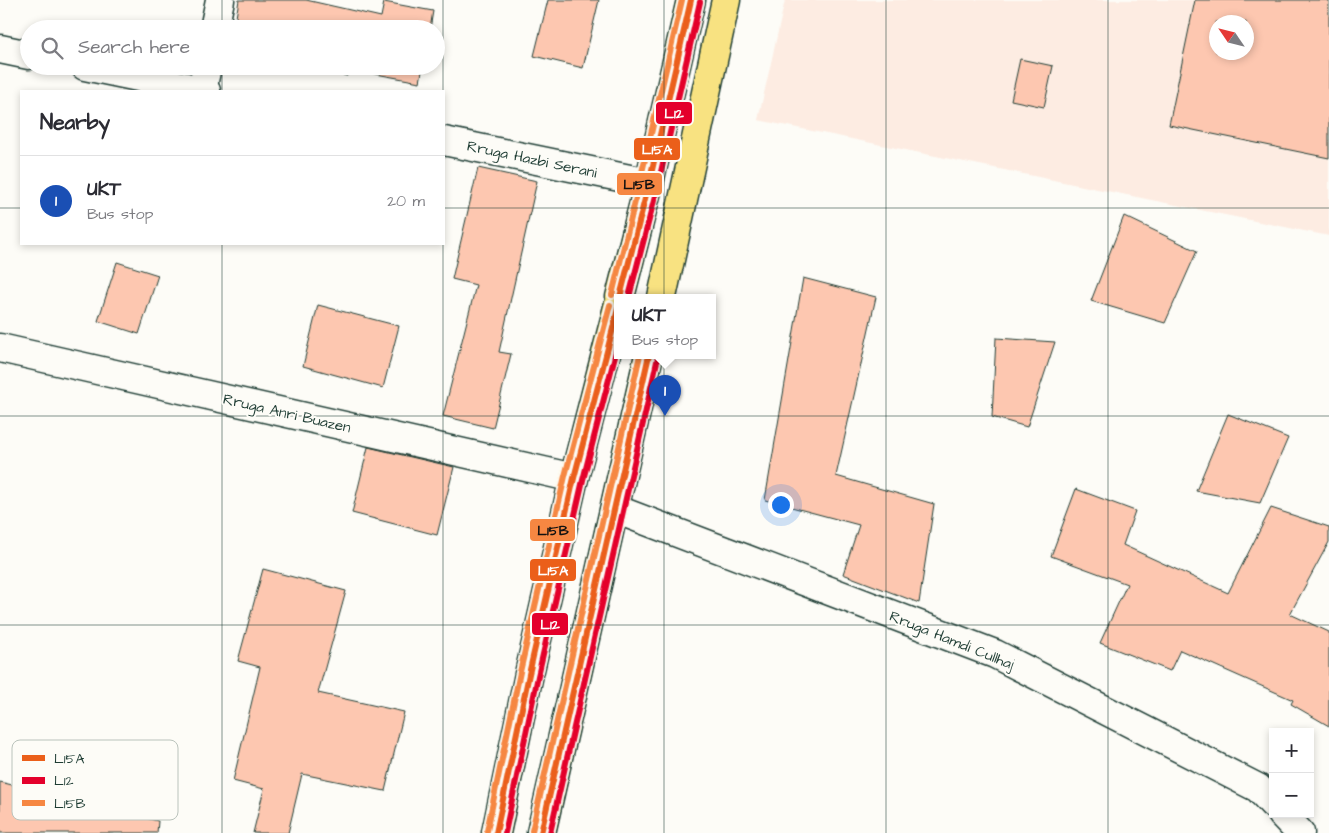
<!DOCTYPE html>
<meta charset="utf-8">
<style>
:root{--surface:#fff;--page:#f2f2f3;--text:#2b2b33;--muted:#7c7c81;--line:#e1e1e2;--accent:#2563eb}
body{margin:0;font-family:"Architects Daughter",sans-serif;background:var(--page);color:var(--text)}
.controls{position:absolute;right:15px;bottom:15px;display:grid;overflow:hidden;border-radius:0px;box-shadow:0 2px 8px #0003}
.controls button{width:45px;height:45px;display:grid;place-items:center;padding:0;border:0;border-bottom:1px solid var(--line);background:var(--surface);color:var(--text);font:25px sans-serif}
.compass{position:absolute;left:1209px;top:15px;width:45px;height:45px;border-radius:50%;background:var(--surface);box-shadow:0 2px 8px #0003;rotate:305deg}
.you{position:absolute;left:780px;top:504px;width:18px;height:18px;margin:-12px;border:4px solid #fff;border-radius:50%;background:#1a73e8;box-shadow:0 0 0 8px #1a73e833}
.badge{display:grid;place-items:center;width:32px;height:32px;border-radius:50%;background:var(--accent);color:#fff;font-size:16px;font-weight:700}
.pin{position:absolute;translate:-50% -41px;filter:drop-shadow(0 1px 2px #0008)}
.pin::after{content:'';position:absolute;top:26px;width:18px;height:15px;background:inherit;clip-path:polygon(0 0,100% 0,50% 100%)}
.popup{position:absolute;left:614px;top:294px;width:102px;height:65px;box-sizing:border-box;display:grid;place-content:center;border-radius:0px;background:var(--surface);filter:drop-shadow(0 1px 4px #0005);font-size:16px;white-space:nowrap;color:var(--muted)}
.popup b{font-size:19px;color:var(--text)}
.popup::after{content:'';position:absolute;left:50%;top:100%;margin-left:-10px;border:10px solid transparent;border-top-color:var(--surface)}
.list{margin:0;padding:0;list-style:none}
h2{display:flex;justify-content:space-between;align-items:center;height:65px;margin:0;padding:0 20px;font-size:21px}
h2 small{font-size:16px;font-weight:400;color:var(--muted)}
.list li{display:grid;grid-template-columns:32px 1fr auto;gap:15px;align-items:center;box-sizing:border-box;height:90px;padding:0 20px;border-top:1px solid var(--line)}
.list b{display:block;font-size:19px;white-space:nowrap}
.list p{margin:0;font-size:16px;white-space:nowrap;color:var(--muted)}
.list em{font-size:16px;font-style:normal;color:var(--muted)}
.icon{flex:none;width:28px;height:28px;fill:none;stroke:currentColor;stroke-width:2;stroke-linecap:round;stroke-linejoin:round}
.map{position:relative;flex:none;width:1329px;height:833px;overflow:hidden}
.search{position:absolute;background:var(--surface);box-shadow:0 2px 8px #0003;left:20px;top:20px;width:425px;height:55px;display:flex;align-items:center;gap:12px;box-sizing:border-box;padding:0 18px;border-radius:28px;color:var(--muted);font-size:19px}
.panel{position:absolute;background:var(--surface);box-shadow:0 2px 8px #0003;left:20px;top:90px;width:425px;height:155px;border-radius:0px}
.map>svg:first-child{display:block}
.built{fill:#fdece2;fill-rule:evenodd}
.building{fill:#fdc7b0;stroke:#1f3d34;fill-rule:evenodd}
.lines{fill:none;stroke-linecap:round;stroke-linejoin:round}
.minor-casing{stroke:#1f3d34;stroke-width:31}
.tertiary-casing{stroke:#1f3d34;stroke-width:31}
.primary-casing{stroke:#1f3d34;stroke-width:31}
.minor{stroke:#fdfcf7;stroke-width:28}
.tertiary{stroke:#fdfcf7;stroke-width:28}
.primary{stroke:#f8e281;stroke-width:28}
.bus-1-casing{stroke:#fdfcf7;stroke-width:10}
.bus-2-casing{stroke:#fdfcf7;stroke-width:10}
.bus-3-casing{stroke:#fdfcf7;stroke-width:10}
.bus-1{stroke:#eb5f1a;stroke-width:6}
.bus-2{stroke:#e4002b;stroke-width:6}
.bus-3{stroke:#f68742;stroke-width:6}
.grid{fill:none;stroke:#1f3d34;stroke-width:1;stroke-opacity:0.55}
.labels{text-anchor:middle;stroke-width:4;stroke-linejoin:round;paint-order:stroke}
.street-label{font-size:15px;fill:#1f3d34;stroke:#fdfcf7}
.key{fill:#fdfcf7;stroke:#bac3bc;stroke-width:1}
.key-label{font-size:14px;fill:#1f3d34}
.line-badge{stroke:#fdfcf7;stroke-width:2}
.badge-label{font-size:14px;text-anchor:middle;font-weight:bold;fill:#fff}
.pale-badge-label{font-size:14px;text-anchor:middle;font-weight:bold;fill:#111}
</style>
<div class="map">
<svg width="1329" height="833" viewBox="0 0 1329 833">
<rect width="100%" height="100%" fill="#fdfcf7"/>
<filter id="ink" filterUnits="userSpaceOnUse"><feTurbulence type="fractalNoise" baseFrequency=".02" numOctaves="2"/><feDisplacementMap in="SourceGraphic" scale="10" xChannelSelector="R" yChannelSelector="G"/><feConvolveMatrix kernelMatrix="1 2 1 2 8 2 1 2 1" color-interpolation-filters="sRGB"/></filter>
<g filter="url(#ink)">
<!-- built -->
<path class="built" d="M785,0H1329V236L758,120L775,45ZM1216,22H1246V52H1216Z"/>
<!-- building -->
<g class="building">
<polygon points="239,0 306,0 381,17 384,2 433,11 430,29 234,29"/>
<polygon points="548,0 599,0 583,68 534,56"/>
<path d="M1195,0H1329V158L1169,125ZM1216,22H1246V52H1216Z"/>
<polygon points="1020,59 1053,66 1044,107 1011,100"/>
<polygon points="306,66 423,66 420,82 348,69 347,76"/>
<polygon points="478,168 537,181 499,352 511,354 493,428 443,416 476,285 452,279"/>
<polygon points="1124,216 1197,251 1165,323 1091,301"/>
<polygon points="117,262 158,275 139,334 98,321"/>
<polygon points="803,278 876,297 836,476 934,504 919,603 843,574 859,525 765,500"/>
<polygon points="318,305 399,326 383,388 303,366"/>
<polygon points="996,338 1055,342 1027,427 992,417"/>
<polygon points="1228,414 1288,438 1260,503 1196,491"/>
<polygon points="368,447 454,467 437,535 352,513"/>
<polygon points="1076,489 1135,511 1123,545 1228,593 1271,508 1329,527 1329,542 1290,614 1329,632 1329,726 1291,704 1293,700 1180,650 1170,671 1100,643 1127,584 1051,556"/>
<polygon points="263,569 346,591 318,693 404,712 385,791 302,774 288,833 253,833 264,789 233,781 260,667 238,661"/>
<polygon points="0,782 158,821 157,833 0,833"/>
</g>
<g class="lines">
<!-- minor casing -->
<g class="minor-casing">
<g id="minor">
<polyline points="214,29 220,0"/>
<polyline points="202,91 207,66"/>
<polyline points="0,348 574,478"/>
<polyline points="615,509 995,654 1258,788 1273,804"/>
<polyline points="1282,814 1300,833"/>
</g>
</g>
<!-- tertiary casing -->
<g class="tertiary-casing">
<g id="tertiary">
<polyline points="0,49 29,55"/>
<polyline points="85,66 206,91"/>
<polyline points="444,141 649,183"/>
</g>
</g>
<!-- primary casing -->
<g class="primary-casing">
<g id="primary">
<polyline points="620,297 649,183 691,0"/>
<polyline points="662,297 726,0"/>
<polyline points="496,833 529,674 574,478 618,307"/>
<polyline points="541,833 649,355"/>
</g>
</g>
<!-- minor -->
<use href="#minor" class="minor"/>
<!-- tertiary -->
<use href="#tertiary" class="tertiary"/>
<!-- primary -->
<use href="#primary" class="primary"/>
<!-- bus-1 casing -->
<g class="bus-1-casing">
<g id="bus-1">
<polyline points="620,297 649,183 691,0"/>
<polyline points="496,833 529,674 574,478 618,309"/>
<polyline points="541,833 649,355"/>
</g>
</g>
<!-- bus-2 casing -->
<g class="bus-2-casing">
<g id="bus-2">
<polyline points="629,297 658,185 700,2"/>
<polyline points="505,833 538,676 583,480 618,344"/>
<polyline points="550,833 658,357"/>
</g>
</g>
<!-- bus-3 casing -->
<g class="bus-3-casing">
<g id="bus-3">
<polyline points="612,295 640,181 682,0"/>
<polyline points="487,831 520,672 565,476 610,305"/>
<polyline points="532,831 640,355"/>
</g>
</g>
<!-- bus-1 -->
<use href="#bus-1" class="bus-1"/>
<!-- bus-2 -->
<use href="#bus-2" class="bus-2"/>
<!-- bus-3 -->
<use href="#bus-3" class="bus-3"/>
</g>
</g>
<!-- grid -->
<path class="grid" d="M222,0V29M443,0V91M664,0V833M886,0V833M1108,0V833M222,66V91M0,208H21M444,208H1329M222,244V833M443,244V833M0,416H1329M0,625H1329"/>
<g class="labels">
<!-- street labels -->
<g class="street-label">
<text transform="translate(532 159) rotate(12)" y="5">Rruga Hazbi Serani</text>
<text transform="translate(287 413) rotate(13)" y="5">Rruga Anri Buazen</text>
<text transform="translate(952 640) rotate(22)" y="5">Rruga Hamdi Cullhaj</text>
</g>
</g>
<!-- legend -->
<rect x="12" y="740" width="166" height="80" rx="8" class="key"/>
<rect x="22" y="755" width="23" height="6" fill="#eb5f1a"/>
<rect x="22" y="777" width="23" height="7" fill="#e4002b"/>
<rect x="22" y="800" width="23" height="6" fill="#f68742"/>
<g class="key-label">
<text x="54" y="763">L15A</text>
<text x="54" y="785">L12</text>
<text x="54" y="808">L15B</text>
</g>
<g class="line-badge">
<rect x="655" y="101" width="38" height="24" rx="5" fill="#e4002b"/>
<rect x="633" y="137" width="48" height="24" rx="5" fill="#eb5f1a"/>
<rect x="616" y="172" width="47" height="24" rx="5" fill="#f68742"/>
<rect x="529" y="518" width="47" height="24" rx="5" fill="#f68742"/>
<rect x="529" y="558" width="48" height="24" rx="5" fill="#eb5f1a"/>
<rect x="531" y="612" width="38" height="24" rx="5" fill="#e4002b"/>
</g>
<g class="badge-label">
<text x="674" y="118">L12</text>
<text x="657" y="154">L15A</text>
<text x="553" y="575">L15A</text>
<text x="550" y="629">L12</text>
</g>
<g class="pale-badge-label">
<text x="639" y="189">L15B</text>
<text x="553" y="535">L15B</text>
</g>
</svg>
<div class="controls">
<button>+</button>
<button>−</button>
</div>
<svg class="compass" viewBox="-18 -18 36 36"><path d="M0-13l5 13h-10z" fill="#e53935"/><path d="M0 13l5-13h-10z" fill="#7c7c81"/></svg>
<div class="you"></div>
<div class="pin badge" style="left:665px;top:416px;background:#1a4fb4">1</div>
<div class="popup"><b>UKT</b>Bus stop</div>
<div class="search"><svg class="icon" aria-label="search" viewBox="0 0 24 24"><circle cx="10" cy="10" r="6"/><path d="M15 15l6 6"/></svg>Search here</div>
<section class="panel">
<h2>Nearby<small></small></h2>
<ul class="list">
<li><span class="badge" style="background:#1a4fb4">1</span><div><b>UKT</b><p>Bus stop</p></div><em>20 m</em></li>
</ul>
</section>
</div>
